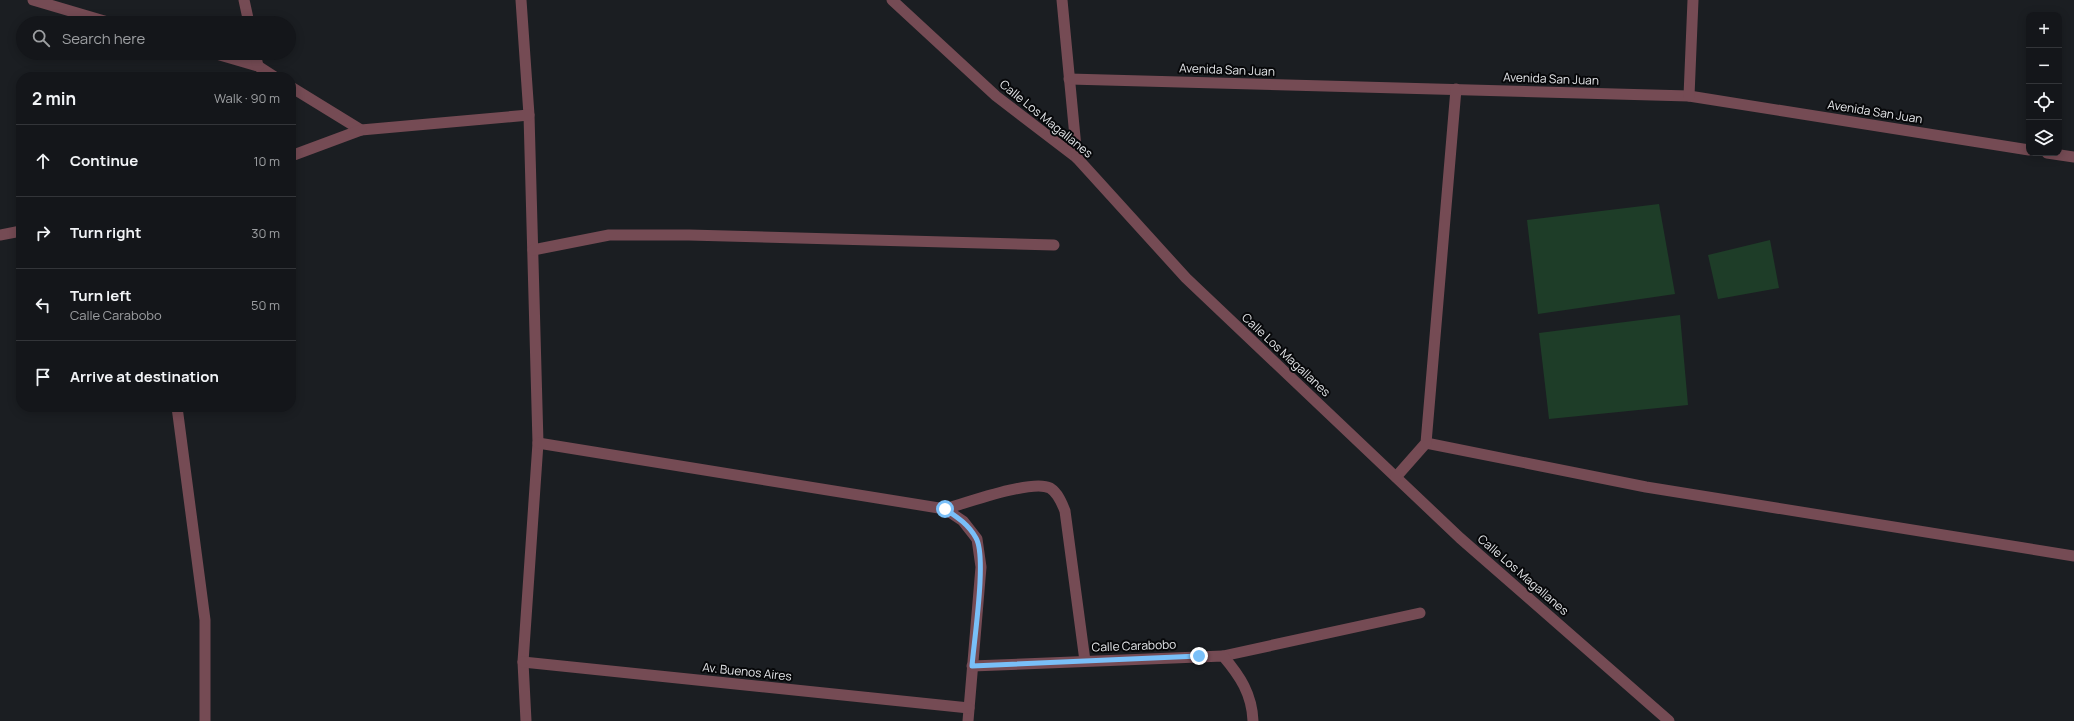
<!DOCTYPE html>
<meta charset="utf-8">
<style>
:root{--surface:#14161a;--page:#212327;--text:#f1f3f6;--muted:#9d9fa2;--line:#333539}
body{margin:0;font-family:Manrope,sans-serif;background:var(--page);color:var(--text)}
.controls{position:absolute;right:12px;top:12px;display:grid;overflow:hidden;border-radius:8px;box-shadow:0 2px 10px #0003}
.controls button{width:36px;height:36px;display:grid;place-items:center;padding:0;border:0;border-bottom:1px solid var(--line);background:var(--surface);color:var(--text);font:20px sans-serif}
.stop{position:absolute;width:12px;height:12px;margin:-9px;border:3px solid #79bff8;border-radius:50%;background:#fff}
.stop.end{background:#79bff8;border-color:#fff;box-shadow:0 1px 4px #0008}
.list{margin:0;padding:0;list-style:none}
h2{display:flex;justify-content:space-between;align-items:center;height:52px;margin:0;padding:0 16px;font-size:17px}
h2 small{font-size:13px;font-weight:400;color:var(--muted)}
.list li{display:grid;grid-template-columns:26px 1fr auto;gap:12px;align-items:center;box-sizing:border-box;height:72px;padding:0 16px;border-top:1px solid var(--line)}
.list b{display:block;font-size:15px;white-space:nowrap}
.list p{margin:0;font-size:13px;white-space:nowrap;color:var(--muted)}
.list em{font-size:13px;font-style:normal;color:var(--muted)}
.icon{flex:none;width:22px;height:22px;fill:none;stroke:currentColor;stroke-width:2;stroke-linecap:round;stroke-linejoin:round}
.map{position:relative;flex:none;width:2074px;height:721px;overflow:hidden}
.search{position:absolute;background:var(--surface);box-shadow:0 2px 10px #0003;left:16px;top:16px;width:280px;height:44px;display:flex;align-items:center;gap:10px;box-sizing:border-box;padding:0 14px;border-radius:22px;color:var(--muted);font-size:15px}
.panel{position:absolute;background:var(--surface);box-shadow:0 2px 10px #0003;left:16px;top:72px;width:280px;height:340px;border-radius:16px}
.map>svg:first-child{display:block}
.green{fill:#1e3d28}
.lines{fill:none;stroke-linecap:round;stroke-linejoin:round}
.minor{stroke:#754b54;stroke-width:11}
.route{stroke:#79bff8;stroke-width:5}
.labels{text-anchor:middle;stroke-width:4;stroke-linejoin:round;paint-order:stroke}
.street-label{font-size:12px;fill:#e5e7ea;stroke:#07080a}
</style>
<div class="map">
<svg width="2074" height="721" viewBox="0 0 2074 721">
<rect width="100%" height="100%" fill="#1b1e22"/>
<!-- green -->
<g class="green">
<polygon points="1659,204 1675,294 1538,314 1527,220"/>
<polygon points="1770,240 1779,288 1718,299 1708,255"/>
<polygon points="1680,315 1688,405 1549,419 1539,333"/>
</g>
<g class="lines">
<!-- minor -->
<g class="minor">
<polyline points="33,0 111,23"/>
<polyline points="244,0 249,23"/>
<polyline points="521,0 529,115 538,443 523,662 526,721"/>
<polyline points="892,0 996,96 1077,158 1186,278 1460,538 1669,721"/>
<polyline points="1062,0 1077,158"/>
<polyline points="213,53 258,66 275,77"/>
<polyline points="255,53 258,66"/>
<polyline points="1069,79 1689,96 2029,150"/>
<polyline points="291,87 361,130 529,115"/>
<polyline points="1689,96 1693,0"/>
<polyline points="2047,153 2074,157"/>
<polyline points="291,156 361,130"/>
<polyline points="0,235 21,231"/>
<polyline points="533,250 609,235 689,235 1054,245"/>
<polyline points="177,407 205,620 205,721"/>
<polyline points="538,443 945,509 963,521 977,539 981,567 968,721"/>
<polyline points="1426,443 1646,487 2074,556"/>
<polyline points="1396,477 1426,443 1456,89"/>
<path d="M945,509C966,503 1032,479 1050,488C1058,493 1062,503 1065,511L1085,661"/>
<polyline points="1223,656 1420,613"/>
<polyline points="523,662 969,708"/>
<path d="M972,666L1223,656C1240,676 1252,694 1253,721"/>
</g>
</g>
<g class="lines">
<!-- route -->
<path class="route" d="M945,509C957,517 968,524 976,538C987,557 974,640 972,666L1199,656"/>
</g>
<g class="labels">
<!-- street labels -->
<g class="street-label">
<text transform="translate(1227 70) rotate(2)" y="4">Avenida San Juan</text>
<text transform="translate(1551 79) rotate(2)" y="4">Avenida San Juan</text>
<text transform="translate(1875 112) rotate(9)" y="4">Avenida San Juan</text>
<text transform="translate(1046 119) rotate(39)" y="4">Calle Los Magallanes</text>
<text transform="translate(1286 355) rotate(43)" y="4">Calle Los Magallanes</text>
<text transform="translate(1523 575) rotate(41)" y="4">Calle Los Magallanes</text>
<text transform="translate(1134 646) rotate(-2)" y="4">Calle Carabobo</text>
<text transform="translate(747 672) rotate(6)" y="4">Av. Buenos Aires</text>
</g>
</g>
</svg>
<div class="controls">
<button>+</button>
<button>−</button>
<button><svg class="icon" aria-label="locate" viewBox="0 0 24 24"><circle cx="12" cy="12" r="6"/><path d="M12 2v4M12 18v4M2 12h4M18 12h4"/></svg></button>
<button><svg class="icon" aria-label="layers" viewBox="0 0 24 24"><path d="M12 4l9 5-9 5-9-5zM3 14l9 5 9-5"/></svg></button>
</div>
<div class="stop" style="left:945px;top:509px"></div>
<div class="stop end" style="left:1199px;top:656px"></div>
<div class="search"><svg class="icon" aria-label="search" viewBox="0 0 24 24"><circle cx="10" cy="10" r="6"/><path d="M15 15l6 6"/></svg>Search here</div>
<section class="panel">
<h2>2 min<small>Walk · 90 m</small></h2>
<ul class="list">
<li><svg class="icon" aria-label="ahead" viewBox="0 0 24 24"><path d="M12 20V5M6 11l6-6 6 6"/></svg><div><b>Continue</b></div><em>10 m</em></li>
<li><svg class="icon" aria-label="right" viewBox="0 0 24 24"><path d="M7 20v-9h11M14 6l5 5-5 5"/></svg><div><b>Turn right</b></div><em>30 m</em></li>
<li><svg class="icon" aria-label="left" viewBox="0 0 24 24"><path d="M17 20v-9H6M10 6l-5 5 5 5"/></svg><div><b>Turn left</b><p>Calle Carabobo</p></div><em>50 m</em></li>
<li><svg class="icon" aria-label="arrive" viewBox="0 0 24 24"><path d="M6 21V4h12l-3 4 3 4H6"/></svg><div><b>Arrive at destination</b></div></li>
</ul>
</section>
</div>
